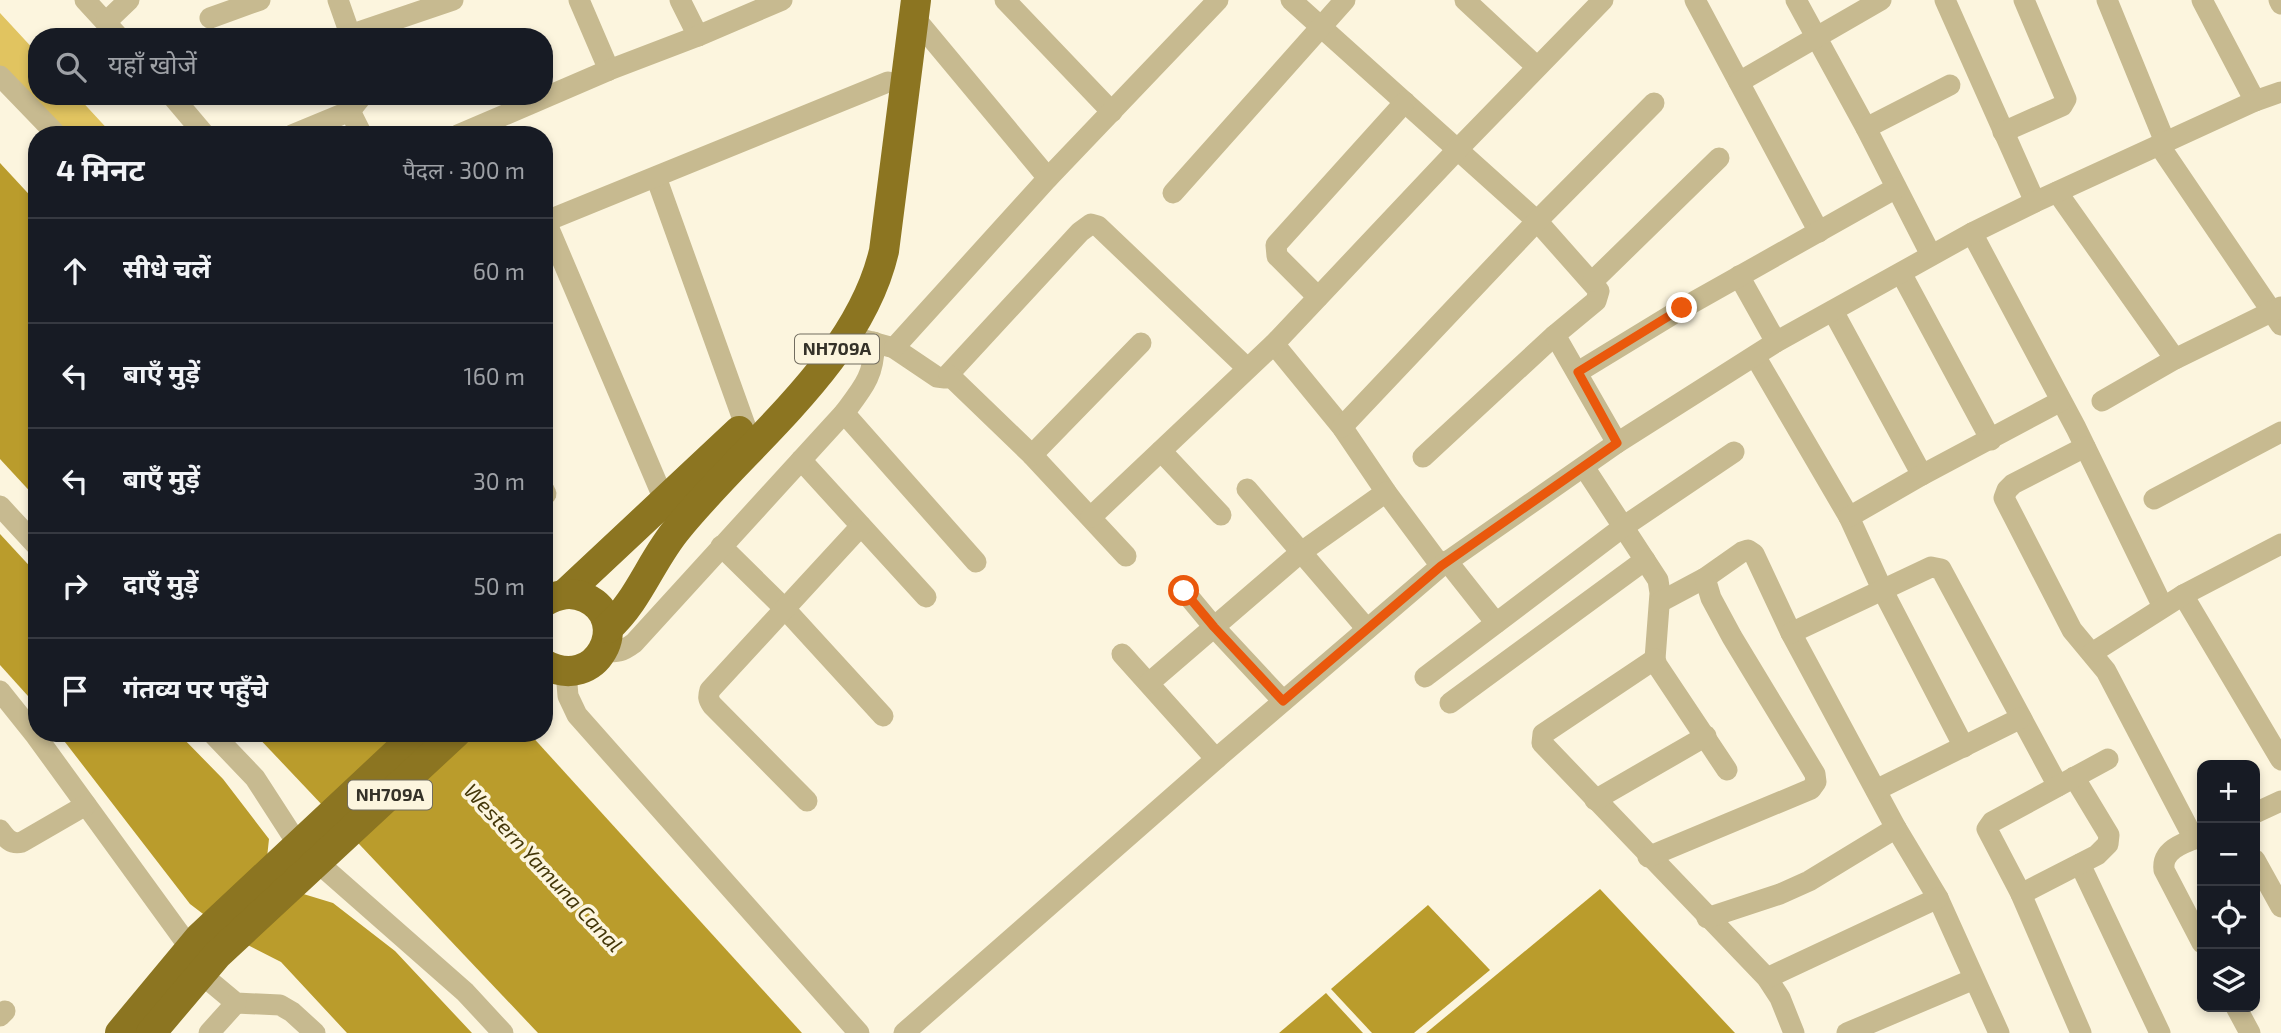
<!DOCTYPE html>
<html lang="hi">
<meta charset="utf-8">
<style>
:root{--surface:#171b24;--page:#242831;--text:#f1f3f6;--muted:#9ea1a6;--line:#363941}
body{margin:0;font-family:"Exo 2","Noto Sans Devanagari",sans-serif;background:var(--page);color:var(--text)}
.controls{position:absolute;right:21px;bottom:21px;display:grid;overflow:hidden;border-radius:14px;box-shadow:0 4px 10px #0003}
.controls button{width:63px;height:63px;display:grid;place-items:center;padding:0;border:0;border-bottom:2px solid var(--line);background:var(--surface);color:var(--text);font:35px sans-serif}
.stop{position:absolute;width:21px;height:21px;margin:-16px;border:5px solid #ea580c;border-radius:50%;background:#fff}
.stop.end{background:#ea580c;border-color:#fff;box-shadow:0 2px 7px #0008}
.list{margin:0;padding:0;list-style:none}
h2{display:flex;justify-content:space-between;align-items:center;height:91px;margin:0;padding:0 28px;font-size:30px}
h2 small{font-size:23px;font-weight:400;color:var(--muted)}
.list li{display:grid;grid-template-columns:46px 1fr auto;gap:21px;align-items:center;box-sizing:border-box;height:105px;padding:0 28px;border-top:2px solid var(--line)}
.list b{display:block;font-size:26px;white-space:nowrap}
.list em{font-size:23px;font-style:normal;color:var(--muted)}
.icon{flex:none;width:38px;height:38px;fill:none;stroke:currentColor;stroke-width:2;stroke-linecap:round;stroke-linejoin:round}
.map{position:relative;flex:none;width:2281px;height:1033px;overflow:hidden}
.search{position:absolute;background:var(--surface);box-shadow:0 4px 10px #0003;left:28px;top:28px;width:525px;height:77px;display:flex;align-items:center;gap:18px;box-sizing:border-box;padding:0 24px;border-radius:28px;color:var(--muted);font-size:26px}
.panel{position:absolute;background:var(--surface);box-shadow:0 4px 10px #0003;left:28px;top:126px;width:525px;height:616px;border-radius:28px}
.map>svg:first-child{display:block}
.green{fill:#e1c460}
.water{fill:#ba9c2c}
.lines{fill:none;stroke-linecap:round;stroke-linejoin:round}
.minor{stroke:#c7ba90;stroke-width:21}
.highway{stroke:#8c7521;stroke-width:30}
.route{stroke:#ea580c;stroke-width:9}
.labels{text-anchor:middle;stroke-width:7;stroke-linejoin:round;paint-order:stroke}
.shield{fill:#fcf5de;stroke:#716c5f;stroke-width:2}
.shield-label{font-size:18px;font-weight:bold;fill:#353229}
.water-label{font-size:21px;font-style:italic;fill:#443709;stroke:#fcf5de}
</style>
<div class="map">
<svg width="2281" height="1033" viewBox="0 0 2281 1033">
<rect width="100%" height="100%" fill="#fcf5de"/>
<!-- green -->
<polygon class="green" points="0,13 37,53 37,96 77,96 113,135 48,135 0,83"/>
<!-- water -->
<g class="water">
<polygon points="0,163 37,203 37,499 0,459"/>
<polygon points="0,534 37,574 37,706 0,665"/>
<polygon points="58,733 178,733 223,779 269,839 266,867 287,889 333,903 395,951 472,1033 347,1033 281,962 236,939 190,904"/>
<polygon points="254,733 529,733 802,1033 538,1033"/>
<polygon points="1600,889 1735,1033 1426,1033"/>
<polygon points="1428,905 1490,970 1414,1033 1372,1033 1331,989"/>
<polygon points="1326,993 1363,1033 1279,1033"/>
</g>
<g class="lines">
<!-- minor -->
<g class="minor">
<polyline points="85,0 119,37"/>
<polyline points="338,0 351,37"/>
<polyline points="579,0 609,70"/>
<polyline points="680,0 698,36"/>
<polyline points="1005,0 1112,112"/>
<polyline points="1291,0 1537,221 1599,291 1596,301 1555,335 1423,457"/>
<polyline points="1465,0 1537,67"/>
<polyline points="1695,0 1819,232"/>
<polyline points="1796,0 1866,128 1931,255"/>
<polyline points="1945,0 2035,202"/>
<polyline points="2107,0 2165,142"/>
<polyline points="2202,0 2255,101"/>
<polyline points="2279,0 2281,4"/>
<polyline points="914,17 1048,178"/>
<polyline points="210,18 260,0"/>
<polyline points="106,22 129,0"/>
<polyline points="344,37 453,0"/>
<polyline points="0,76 57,135"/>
<polyline points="1739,82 1881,0"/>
<polyline points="172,96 205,135"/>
<polyline points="350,111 362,135"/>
<polyline points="1866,128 1950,85"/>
<polyline points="2003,132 2062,106 2066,99 2024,0"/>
<polyline points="292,135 350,111 362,96"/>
<polyline points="458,135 609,70 698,36 782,0"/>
<polyline points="2159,145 2281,325"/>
<polyline points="656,177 745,425"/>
<polyline points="2057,192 2175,359"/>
<polyline points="1173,193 1345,0"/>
<polyline points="544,217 665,502"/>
<polyline points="544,222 888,82"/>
<polyline points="1972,233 2076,428 2163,607"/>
<polyline points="1901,273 1991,440"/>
<polyline points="1739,276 1776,342"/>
<polyline points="1593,281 1719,158"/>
<polyline points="1318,297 1277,256 1276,245 1405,102"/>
<polyline points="1833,311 1922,475"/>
<polyline points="847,335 894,348 937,377 945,378 1080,232 1091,224 1098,226 1247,368"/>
<polyline points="1555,335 1617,443"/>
<polyline points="1274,344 1342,427 1386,492 1441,566"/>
<polyline points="894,348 1048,178 1218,0"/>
<polyline points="1755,356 1849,517 1882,589 1964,747"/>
<polyline points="1578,372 1683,308 1896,188"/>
<polyline points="949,375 1032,455 1126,556"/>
<polyline points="2102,401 2175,359 2281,307"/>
<polyline points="844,413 976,562"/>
<polyline points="1342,427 1537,221 1654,103"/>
<polyline points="2085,447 2013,484 2007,490 2004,498 2072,630 2106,671 2194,839"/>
<polyline points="1161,451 1221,515"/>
<polyline points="1032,455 1141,343"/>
<polyline points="801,460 926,597"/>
<polyline points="1584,467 1658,580 1660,593 1655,659 1657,665 1727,770"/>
<polyline points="1247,489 1367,629"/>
<polyline points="544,490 546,494"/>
<polyline points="2154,499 2281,432"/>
<polyline points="0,506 37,546"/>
<polyline points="1091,517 1274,344 1458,149 1603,0"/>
<polyline points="1849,517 1922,475 2061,401"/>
<polyline points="721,546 786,610 883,716"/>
<polyline points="1447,561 1496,623"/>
<polyline points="1184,591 1214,627 1283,701"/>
<polyline points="2183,595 2281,760"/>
<polyline points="1660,602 1705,578 1742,552 1748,550 1754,554 1791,633 1896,828 1938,898 1999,1033"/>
<polyline points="1791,633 1931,567 1941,569 2058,786"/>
<path d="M604,650C617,654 623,651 634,643L844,413C863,388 875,375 874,342"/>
<polyline points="2092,653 2183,595 2281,544"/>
<polyline points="1122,654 1216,759"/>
<polyline points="1655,659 1543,734 1542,743 1767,978 1780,998 1794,1033"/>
<polyline points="566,672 568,696 577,715 859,1033"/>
<polyline points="1425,677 1623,527 1734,452"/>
<polyline points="1149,683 1300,553 1386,492"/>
<polyline points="0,691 36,736 190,948"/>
<polyline points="1450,703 1645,560"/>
<polyline points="212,733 255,778 299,846 465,992 503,1033"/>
<polyline points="1876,790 2021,718"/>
<polyline points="1595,800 1706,736"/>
<path d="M807,801L712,705C708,699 708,697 710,690L861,526"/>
<polyline points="2255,813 2281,801"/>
<path d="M0,830C6,838 11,845 22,842L86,805"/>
<path d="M2202,836C2186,842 2161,849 2164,870L2202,943"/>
<polyline points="1648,857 1811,789 1816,782 1815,774 1732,637 1711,598 1705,578"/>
<polyline points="2255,860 2281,907"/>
<polyline points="2080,864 2160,1033"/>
<polyline points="2021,894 2097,855 2108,844 2109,835 2074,777"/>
<polyline points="1707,918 1780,894 1809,881 1896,828"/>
<polyline points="200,973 236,1003 280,1005 292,1012 315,1033"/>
<polyline points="1767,978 1938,898"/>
<polyline points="2236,1007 2250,1033"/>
<polyline points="0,1016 5,1011"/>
<polyline points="209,1033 236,1003"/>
<polyline points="904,1033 1216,759 1441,566 1617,443 1776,342 1972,233 2035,202 2255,101 2281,92"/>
<polyline points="1847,1033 1974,979"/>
<polyline points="2081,1033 2021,894 1987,829 1992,822 2108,759"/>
</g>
<!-- highway -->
<g class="highway">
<polyline points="566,593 739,431"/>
<path d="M544,602C558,594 571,591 586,598C633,620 597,694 544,664"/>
<path d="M608,628C639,600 651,560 678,528C748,442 858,362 884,251L916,0"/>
<polyline points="120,1033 199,938 418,733"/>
<polyline points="151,1033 217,955 456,733"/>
</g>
</g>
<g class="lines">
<!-- route -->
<polyline class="route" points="1184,591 1214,627 1283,701 1441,566 1617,443 1578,372 1682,308"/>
</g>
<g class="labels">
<!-- shield labels -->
<g class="shield">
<rect x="795" y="334.5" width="84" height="29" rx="5"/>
<rect x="348" y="780.5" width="84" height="29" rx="5"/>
</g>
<g class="shield-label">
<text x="837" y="355">NH709A</text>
<text x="390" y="801">NH709A</text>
</g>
<!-- water labels -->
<g class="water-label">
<text transform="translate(543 868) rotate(47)" y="7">Western Yamuna Canal</text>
</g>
</g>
</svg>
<div class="controls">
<button>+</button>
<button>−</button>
<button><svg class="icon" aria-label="locate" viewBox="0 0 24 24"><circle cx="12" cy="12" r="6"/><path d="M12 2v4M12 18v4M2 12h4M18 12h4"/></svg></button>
<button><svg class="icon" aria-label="layers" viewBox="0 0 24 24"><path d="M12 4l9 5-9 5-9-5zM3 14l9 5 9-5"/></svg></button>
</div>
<div class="stop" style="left:1184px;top:591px"></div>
<div class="stop end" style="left:1682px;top:308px"></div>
<div class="search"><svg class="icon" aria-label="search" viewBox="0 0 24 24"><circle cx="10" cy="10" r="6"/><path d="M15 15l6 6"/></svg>यहाँ खोजें</div>
<section class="panel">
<h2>4 मिनट<small>पैदल · 300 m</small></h2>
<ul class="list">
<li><svg class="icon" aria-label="ahead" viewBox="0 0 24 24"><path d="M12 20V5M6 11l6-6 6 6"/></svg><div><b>सीधे चलें</b></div><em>60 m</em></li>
<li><svg class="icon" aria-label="left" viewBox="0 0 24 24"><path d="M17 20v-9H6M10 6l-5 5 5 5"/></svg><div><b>बाएँ मुड़ें</b></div><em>160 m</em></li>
<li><svg class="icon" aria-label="left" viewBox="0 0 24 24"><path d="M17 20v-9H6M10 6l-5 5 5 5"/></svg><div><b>बाएँ मुड़ें</b></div><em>30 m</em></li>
<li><svg class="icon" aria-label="right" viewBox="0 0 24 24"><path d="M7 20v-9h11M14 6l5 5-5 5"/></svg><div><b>दाएँ मुड़ें</b></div><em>50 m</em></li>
<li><svg class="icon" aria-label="arrive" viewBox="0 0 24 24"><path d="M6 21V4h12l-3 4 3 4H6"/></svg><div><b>गंतव्य पर पहुँचे</b></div></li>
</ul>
</section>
</div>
